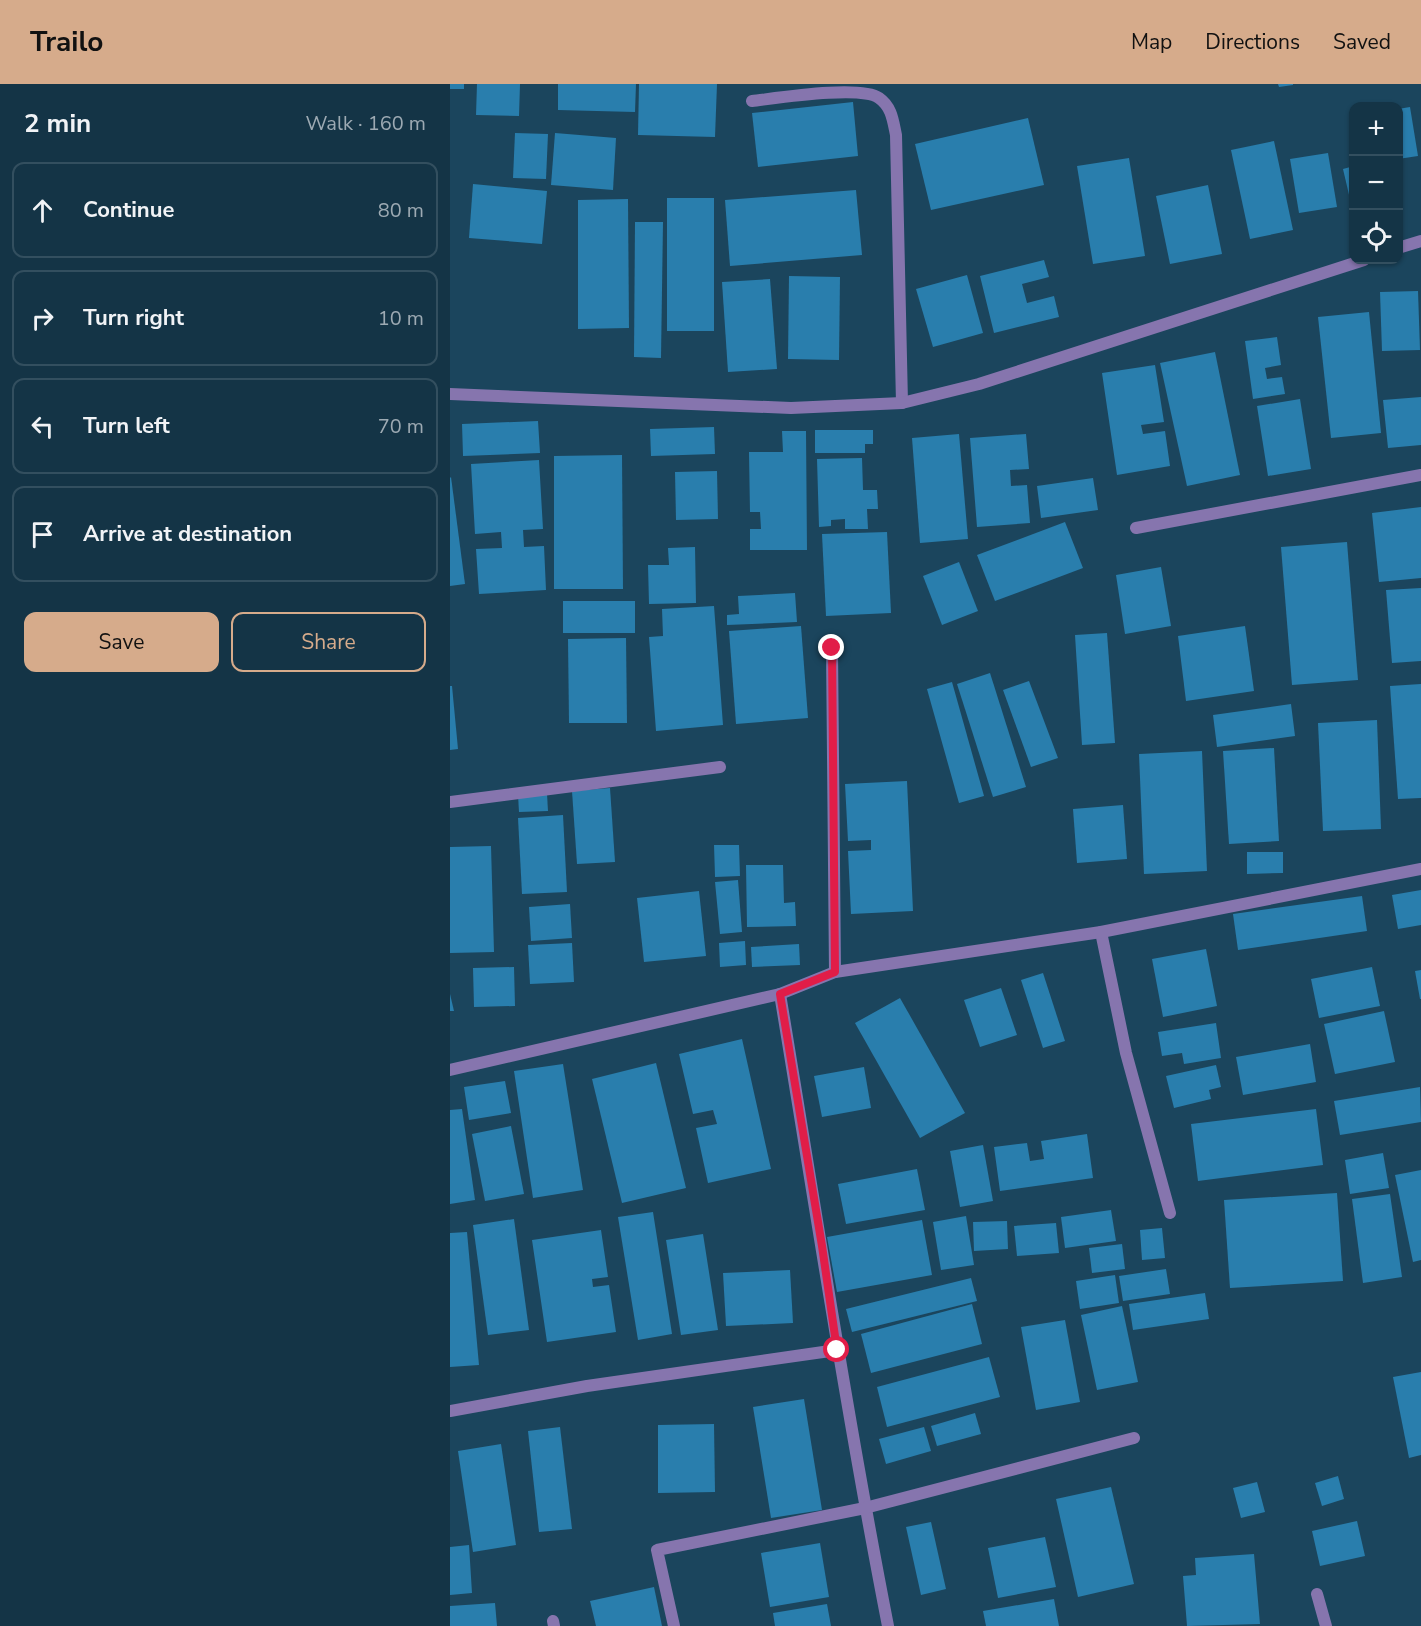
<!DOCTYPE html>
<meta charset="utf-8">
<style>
:root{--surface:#143446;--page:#213f51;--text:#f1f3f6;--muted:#9daab3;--line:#334f5f;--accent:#d6ab8b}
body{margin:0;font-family:"Nunito Sans",sans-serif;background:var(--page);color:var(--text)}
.controls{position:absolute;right:18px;top:18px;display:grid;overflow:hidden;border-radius:12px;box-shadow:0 2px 4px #0004}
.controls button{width:54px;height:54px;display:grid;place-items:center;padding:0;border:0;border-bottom:2px solid var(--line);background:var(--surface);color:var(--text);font:30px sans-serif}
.stop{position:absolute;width:18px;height:18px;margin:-14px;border:4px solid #e11d48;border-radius:50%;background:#fff}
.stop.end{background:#e11d48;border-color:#fff;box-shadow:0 2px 6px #0008}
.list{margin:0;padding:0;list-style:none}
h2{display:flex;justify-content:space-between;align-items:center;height:78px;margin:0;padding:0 24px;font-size:26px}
h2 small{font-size:20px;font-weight:400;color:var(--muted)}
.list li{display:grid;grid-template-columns:39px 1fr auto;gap:18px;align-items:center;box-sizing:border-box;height:96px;margin:0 12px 12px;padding:0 12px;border:2px solid var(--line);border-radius:12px}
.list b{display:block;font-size:22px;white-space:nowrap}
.list em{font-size:20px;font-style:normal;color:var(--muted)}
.actions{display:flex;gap:12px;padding:18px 24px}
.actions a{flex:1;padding:14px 0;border:2px solid var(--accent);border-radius:12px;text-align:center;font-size:21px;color:var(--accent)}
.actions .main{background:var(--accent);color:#111}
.icon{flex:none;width:33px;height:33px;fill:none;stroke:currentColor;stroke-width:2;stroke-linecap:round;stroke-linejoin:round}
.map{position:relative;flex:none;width:971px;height:1542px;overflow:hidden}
header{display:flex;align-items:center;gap:36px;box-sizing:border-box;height:84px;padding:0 30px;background:var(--accent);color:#111}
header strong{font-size:28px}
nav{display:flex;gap:33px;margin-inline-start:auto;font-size:21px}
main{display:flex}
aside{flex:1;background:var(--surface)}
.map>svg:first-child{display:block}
.building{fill:#297ead}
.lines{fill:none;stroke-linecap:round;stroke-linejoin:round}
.service{stroke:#8675ae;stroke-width:12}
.minor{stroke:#8675ae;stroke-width:12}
.route{stroke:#e11d48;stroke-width:8}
</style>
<header>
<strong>Trailo</strong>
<nav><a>Map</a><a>Directions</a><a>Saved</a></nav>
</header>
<main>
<aside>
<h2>2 min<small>Walk · 160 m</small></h2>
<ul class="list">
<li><svg class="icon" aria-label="ahead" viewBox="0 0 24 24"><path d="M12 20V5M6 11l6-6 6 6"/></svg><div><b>Continue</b></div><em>80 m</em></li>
<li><svg class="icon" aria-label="right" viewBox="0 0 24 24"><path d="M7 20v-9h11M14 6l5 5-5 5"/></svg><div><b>Turn right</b></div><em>10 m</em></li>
<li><svg class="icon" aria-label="left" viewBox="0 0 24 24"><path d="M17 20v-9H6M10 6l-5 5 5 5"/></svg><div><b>Turn left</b></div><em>70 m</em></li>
<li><svg class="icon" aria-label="arrive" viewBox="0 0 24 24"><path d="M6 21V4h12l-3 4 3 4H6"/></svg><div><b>Arrive at destination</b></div></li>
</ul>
<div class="actions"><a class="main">Save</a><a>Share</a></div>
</aside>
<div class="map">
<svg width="971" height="1542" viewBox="0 0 971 1542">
<rect width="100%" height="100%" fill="#1b455d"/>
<!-- building -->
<g class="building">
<rect x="0" y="0" width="14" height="5"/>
<polygon points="27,0 70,0 69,32 26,31"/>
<polygon points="108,0 186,0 185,28 108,26"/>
<polygon points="189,0 267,0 265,53 188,51"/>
<polygon points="828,0 843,0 843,1 829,3"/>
<polygon points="403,18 408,72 308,83 302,29"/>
<polygon points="960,23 968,72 948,75 948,25"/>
<polygon points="578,34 594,101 481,126 465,60"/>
<polygon points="65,49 98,50 96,95 63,94"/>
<polygon points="105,49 166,54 163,106 101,101"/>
<polygon points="824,57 843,146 800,155 781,66"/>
<polygon points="878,69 887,123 849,129 840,75"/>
<polygon points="679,74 695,172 643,180 627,82"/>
<polygon points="904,82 904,128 903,128 893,85"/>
<polygon points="23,100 97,107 92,160 19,154"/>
<polygon points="758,101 772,170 720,180 706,112"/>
<polygon points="406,106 412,171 280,182 275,116"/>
<rect x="217" y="114" width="47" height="133"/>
<polygon points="178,115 179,244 128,245 128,116"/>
<polygon points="185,138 213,138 211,274 184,273"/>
<polygon points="594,176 599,193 572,200 577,219 604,212 609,233 544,249 530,192"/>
<polygon points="517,191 533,249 483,263 466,205"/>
<polygon points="339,192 390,193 389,276 338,275"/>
<polygon points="320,195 327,285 278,288 272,198"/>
<polygon points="968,207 970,266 932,267 930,208"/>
<polygon points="919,228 931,349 881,354 868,233"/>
<polygon points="827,253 831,281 815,284 817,295 832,293 835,310 803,315 795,257"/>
<polygon points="765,268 790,391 737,402 710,279"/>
<polygon points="705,281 714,338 691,341 693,350 715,347 720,382 667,391 652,289"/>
<polygon points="971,313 971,361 938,364 933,316"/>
<polygon points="850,315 861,385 818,392 807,322"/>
<polygon points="88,337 90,369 13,372 12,340"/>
<polygon points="264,343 265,370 201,372 200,345"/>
<polygon points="365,346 423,346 423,360 415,360 415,369 365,369"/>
<polygon points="332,347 356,347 357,466 300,466 300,445 311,445 310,428 300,428 299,368 333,368"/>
<polygon points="509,350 518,455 470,459 462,354"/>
<polygon points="576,350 579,385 560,386 561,402 577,401 580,439 527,443 520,354"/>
<polygon points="172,371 173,505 104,505 104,372"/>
<polygon points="412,374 413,406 427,406 428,425 417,425 418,445 395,445 395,435 381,436 381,442 369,443 367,375"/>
<polygon points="89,376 93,445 73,446 74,463 94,462 96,506 29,510 26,465 52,464 51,448 25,450 21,380"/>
<polygon points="267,387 268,435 226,436 225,388"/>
<polygon points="1,393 15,500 0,502 0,394"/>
<polygon points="643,394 648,426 591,434 587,402"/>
<polygon points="971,423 971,494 929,498 922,429"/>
<polygon points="615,438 633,484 545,517 527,471"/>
<polygon points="437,448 441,529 376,532 372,450"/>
<polygon points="897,458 908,596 842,601 831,463"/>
<polygon points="245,463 246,519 199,520 198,481 219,481 218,464"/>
<polygon points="509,478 528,527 492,541 473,492"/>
<polygon points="711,483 721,542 675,550 666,491"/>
<polygon points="971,504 971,577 942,579 936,506"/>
<polygon points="345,509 347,538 277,541 277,531 289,530 288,512"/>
<rect x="113" y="517" width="72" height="32"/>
<polygon points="264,522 273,641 206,647 199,553 213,552 212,525"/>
<polygon points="351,542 358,634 286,640 279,547"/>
<polygon points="795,542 804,607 736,617 728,552"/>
<polygon points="657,549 665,659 632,661 625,551"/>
<polygon points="176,554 177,639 119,639 118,555"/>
<polygon points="540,589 576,703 543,713 507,600"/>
<polygon points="579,597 608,674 581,683 553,606"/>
<polygon points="502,598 534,712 509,719 477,605"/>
<polygon points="971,600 971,714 948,715 940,602"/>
<polygon points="0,602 2,602 8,665 0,666"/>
<polygon points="841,620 845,652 767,663 763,631"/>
<polygon points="927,636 931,745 873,747 868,639"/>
<polygon points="824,664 829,757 779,760 773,667"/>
<polygon points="752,667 757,787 694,790 689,670"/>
<polygon points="457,697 463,827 401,830 398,767 421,766 421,756 398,757 395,700"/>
<polygon points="160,704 165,778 127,780 122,707"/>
<polygon points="97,710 98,727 69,728 68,711"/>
<polygon points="673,721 677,775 627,779 623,725"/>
<polygon points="113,731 117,808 72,810 68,734"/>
<polygon points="264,761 289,761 290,792 265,793"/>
<polygon points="41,762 44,868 0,869 0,763"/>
<polygon points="797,768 833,768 833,789 797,790"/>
<polygon points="296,781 333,781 334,819 345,818 346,842 297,843"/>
<polygon points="288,796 292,848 270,850 265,798"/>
<polygon points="971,806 971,841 948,845 942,811"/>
<polygon points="249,807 256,872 194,878 187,814"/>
<polygon points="912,812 917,847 788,866 783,830"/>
<polygon points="120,820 122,854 81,857 79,823"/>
<polygon points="295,857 296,881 270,883 269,859"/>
<polygon points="122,859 124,898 80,900 78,861"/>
<polygon points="349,860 350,881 302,883 301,863"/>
<polygon points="756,865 767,922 713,933 702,875"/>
<polygon points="64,883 65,922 24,923 23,884"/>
<polygon points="922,883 930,922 869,934 861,895"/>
<polygon points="971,886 971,915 970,915 965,887"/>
<polygon points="593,889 615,957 593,964 571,896"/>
<polygon points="551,904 567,951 530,963 514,916"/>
<polygon points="0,910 4,927 0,927"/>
<polygon points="450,914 515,1029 470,1054 405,939"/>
<polygon points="934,927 945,978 885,990 874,940"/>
<polygon points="766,939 771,974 734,980 732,969 712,972 708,948"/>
<polygon points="292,955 321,1085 258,1099 246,1044 267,1040 263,1026 243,1030 229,970"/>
<polygon points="860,960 866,998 793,1011 786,973"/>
<polygon points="206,979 236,1104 172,1119 142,995"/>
<polygon points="113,980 133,1106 83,1114 64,987"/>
<polygon points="766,981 771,1003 759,1006 761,1015 724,1024 716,992"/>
<polygon points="414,983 421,1024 372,1033 364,992"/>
<polygon points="55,997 61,1029 19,1036 14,1003"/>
<polygon points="970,1003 971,1038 890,1051 884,1017"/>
<polygon points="12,1025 25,1116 0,1120 0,1026"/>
<polygon points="866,1025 873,1081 748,1097 741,1040"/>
<polygon points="61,1042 74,1110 35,1117 22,1050"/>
<polygon points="637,1050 643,1094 550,1107 544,1063 577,1059 580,1077 594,1075 591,1057"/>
<polygon points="533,1061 543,1117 510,1123 500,1067"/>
<polygon points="933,1069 939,1104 900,1110 895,1076"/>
<polygon points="467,1085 475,1126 396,1140 388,1100"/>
<polygon points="971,1086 971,1176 963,1178 945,1091"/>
<polygon points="887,1109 893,1197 780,1204 774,1116"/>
<polygon points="940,1110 952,1193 913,1199 902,1115"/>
<polygon points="661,1126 666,1157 615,1164 611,1133"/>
<polygon points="203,1128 222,1250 188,1256 168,1133"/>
<polygon points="516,1132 524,1181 491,1186 483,1138"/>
<polygon points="64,1135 79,1246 38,1251 23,1141"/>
<polygon points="472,1136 482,1191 387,1208 377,1153"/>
<polygon points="557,1137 558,1165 524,1167 523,1138"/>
<polygon points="606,1139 609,1169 567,1172 564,1142"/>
<polygon points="712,1144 715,1174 692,1176 690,1146"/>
<polygon points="151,1146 158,1193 142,1195 143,1203 159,1201 166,1248 97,1258 82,1156"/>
<polygon points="17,1148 29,1281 0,1283 0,1149"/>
<polygon points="253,1150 268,1246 231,1251 216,1156"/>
<polygon points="672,1160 675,1185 642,1189 639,1164"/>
<polygon points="716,1185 720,1210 673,1217 669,1192"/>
<polygon points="340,1186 343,1239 276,1242 273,1189"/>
<polygon points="665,1191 669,1219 630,1225 626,1197"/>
<polygon points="521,1194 527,1217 402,1248 396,1225"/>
<polygon points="755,1209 759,1235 683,1246 679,1220"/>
<polygon points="522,1220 532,1260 421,1289 411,1250"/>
<polygon points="672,1222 688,1298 647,1306 631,1231"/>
<polygon points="615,1236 630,1318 586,1326 571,1243"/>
<polygon points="539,1273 550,1313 437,1343 427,1303"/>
<polygon points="971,1288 971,1371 959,1374 943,1293"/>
<polygon points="354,1315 372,1426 321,1434 303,1323"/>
<polygon points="525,1329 531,1350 487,1362 481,1342"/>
<polygon points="264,1340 265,1408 208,1409 208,1341"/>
<polygon points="110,1343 122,1445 89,1448 78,1347"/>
<polygon points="474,1343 481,1367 436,1380 429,1355"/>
<polygon points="51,1360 66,1461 23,1468 8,1367"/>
<polygon points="888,1392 894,1415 872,1422 865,1399"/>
<polygon points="807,1398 815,1428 791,1434 783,1404"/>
<polygon points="661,1403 684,1500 628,1513 606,1415"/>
<polygon points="907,1437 915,1472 870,1482 862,1447"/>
<polygon points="481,1438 496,1505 471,1511 456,1443"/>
<polygon points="595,1453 606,1503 548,1514 538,1464"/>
<polygon points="370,1459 379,1513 320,1523 311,1469"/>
<polygon points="19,1461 22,1509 0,1511 0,1463"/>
<polygon points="804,1470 810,1540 737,1542 733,1492 746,1491 745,1474"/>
<polygon points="204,1503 212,1542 146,1542 140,1517"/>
<polygon points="604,1515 609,1542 536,1542 533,1527"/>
<polygon points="45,1519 47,1542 0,1542 0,1522"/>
<polygon points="377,1520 381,1542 325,1542 323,1529"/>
</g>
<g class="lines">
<!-- service -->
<g class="service">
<polyline points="382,564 385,888"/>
<polyline points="867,1510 876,1542"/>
<polyline points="103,1537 104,1542"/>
<polyline points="224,1542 207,1466 415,1424"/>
</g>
<!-- minor -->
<g class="minor">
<path d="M302,17C328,14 410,1 429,14C442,23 443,37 446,51L452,319"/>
<polyline points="948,164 971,157"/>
<polyline points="0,310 341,324 452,319 529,300 914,176"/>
<polyline points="686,444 971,391"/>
<polyline points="0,718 270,683"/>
<polyline points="651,848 676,969 720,1129"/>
<path d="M330,910C365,1121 397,1332 438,1542"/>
<polyline points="0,986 330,910 385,888 651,848 971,785"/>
<polyline points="0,1327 137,1302 387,1266"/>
<polyline points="415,1424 684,1354"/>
</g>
</g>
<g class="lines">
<!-- route -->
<polyline class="route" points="382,564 385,888 330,910 372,1162 387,1266"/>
</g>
</svg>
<div class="controls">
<button>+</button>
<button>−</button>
<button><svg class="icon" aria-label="locate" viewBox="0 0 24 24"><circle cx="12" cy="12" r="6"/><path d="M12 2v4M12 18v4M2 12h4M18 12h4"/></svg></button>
</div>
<div class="stop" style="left:387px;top:1266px"></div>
<div class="stop end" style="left:382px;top:564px"></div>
</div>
</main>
